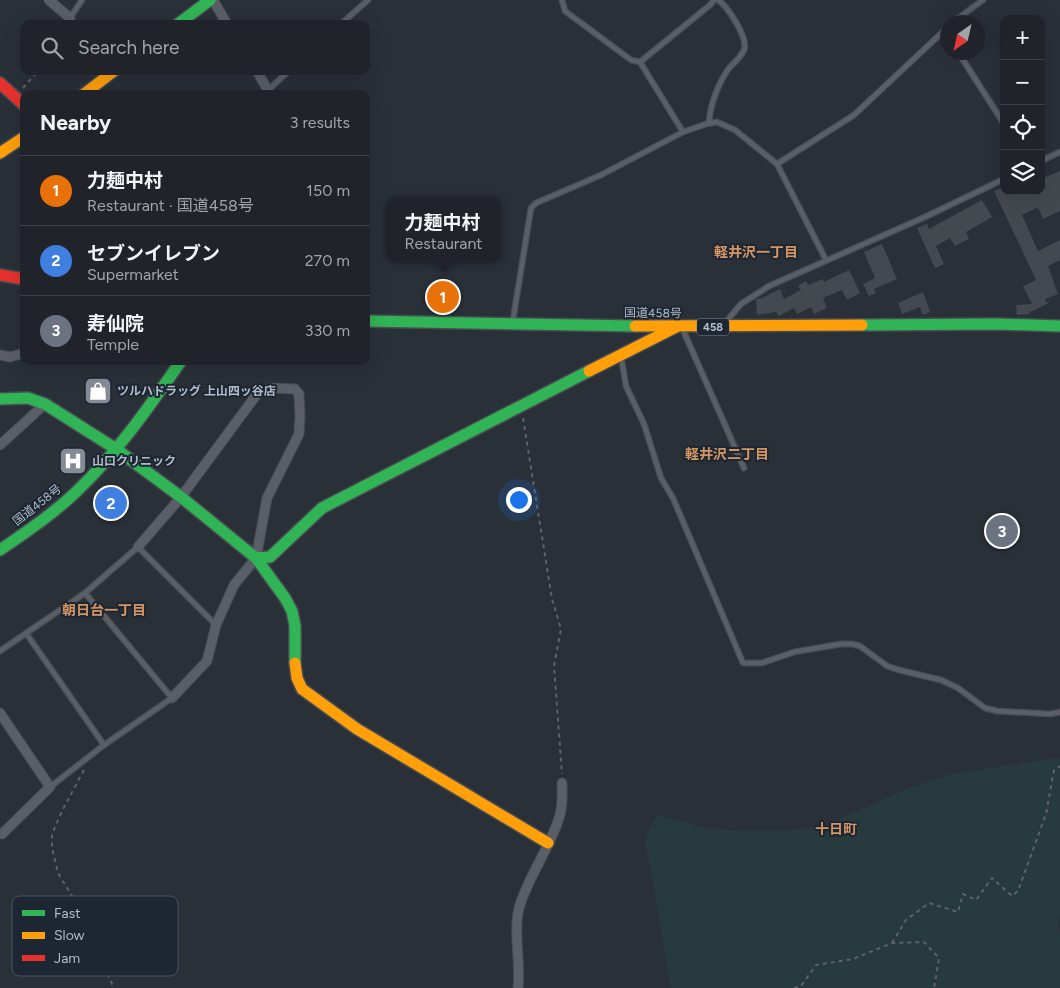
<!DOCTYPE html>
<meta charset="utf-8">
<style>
:root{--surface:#20242a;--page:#2d3036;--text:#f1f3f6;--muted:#a2a4a8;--line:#3d4147;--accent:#848b96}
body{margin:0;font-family:Figtree,"Noto Sans JP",sans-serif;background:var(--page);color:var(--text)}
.controls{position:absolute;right:15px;top:15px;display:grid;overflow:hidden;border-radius:10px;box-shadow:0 5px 20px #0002}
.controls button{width:45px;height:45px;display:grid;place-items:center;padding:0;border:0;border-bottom:1px solid var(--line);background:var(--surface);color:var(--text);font:25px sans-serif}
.compass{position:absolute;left:940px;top:15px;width:45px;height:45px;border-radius:50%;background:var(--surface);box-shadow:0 5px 20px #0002;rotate:214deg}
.you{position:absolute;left:518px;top:499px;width:18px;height:18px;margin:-12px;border:4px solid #fff;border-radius:50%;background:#1a73e8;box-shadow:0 0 0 8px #1a73e833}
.badge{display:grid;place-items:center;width:32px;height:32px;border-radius:50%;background:var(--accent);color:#fff;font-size:16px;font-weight:700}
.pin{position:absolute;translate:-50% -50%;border:2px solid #fff;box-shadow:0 1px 5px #0006}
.popup{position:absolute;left:386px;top:197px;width:115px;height:65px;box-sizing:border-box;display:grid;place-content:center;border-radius:10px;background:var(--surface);filter:drop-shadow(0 1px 4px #0005);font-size:16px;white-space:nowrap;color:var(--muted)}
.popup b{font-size:19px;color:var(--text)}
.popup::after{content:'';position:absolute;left:50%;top:100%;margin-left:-10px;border:10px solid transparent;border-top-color:var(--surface)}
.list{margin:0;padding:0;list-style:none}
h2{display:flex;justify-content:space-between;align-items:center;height:65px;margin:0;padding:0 20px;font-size:21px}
h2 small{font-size:16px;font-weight:400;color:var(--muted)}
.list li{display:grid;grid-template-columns:32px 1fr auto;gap:15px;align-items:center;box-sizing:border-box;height:70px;padding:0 20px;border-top:1px solid var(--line)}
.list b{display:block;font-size:19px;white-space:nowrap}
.list p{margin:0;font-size:16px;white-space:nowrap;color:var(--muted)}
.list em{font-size:16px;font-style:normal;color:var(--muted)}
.icon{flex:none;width:28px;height:28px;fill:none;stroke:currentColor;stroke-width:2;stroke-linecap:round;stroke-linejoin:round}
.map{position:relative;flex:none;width:1060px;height:988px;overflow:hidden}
.search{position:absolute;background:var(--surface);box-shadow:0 5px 20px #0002;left:20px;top:20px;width:350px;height:55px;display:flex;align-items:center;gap:12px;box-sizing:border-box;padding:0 18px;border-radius:10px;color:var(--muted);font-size:19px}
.panel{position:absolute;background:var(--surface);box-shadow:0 5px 20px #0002;left:20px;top:90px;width:350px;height:275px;border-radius:10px}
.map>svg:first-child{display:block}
.green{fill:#273a3e}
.building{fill:#444950}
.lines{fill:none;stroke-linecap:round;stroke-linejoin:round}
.lane-casing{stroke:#484c53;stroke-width:7}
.street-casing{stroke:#484c53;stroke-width:11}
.fast-casing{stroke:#484c53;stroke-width:14}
.slow-casing{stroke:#484c53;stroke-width:14}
.jam-casing{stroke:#484c53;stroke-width:14}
.path{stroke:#5d636a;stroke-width:2;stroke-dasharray:4 4;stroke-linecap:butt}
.lane{stroke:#5a5e66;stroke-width:4.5}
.street{stroke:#5a5e66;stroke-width:9}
.fast{stroke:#30b455;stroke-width:11}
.slow{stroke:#ff9f0a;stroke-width:11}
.jam{stroke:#e5322d;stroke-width:11}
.labels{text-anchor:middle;stroke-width:4;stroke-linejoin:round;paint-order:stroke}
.shield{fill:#1d2633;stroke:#878f9c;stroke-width:1}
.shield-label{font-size:11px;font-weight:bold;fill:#b4bcc9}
.street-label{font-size:12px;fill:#b4bcc9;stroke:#1d2633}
.poi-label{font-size:12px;font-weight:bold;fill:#b4bcc9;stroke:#1d2633;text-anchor:start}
.neighbourhood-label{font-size:14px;font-weight:bold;fill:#d59563;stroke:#1d2633}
.key{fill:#1d2633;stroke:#4a5360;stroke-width:1}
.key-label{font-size:14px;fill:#b4bcc9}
</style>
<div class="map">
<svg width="1060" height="988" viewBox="0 0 1060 988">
<rect width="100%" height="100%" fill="#2a3038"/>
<!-- green -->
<polygon class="green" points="1055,758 1060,760 1060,913 1058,932 1060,932 1060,988 671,988 655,893 645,842 650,827 658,815 706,828 744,831 788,831 824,826 908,788 947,775"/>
<!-- building -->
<g class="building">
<polygon points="1060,171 1060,211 1043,219 1038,207 1022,215 1038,251 1060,240 1060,260 1048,266 1058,294 1045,299 1046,302 1049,303 1030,312 1030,314 1017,315 1016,305 1032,304 1023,286 1036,280 994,191 1004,187 1004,191 1041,191 1041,179"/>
<polygon points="982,200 992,217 966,232 969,239 955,246 950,238 936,246 944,264 935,268 917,228 927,224 929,229"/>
<polygon points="882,244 897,279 874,289 876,293 869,296 863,284 875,278 864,252"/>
<polygon points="849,270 860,293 847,300 842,290 823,298 827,308 814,314 811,307 797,314 794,308 779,316 776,312 757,315 756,299 762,298 780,289 784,299 801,290 798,286 806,281 808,285 823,279 824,282"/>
<polygon points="923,292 930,312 923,315 920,307 902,314 898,303"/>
</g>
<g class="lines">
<!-- lane casing -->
<g class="lane-casing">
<g id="lane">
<polyline points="562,0 565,11 631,60 640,62 683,132"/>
<polyline points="953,22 983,0"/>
<polyline points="66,24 82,0"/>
<polyline points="341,24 368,0"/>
<polyline points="958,52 1004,124"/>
<polyline points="640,62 710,5 714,0"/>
<polyline points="268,90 289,71"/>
<path d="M709,123C710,105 718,84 729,68C734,63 741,57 744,50C749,38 727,6 718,0"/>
<polyline points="1041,161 1060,152"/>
<polyline points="777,164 854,115 948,27"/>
<polyline points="513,320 531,208 536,203 601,175 683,132 706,124 717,122 735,130 777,164 826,260"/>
<polyline points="725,323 741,304 769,286 925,217 1004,179"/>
<polyline points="683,330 744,468"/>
<polyline points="621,356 626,386 644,424 661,478 673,498 743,663 762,663 794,652 841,644 852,644 860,646 887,666 899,670 941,680 958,688 985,708 997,711 1050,714 1060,712"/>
<polyline points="26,633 104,745"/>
<polyline points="0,651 85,593 138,547 216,625"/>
<polyline points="50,787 104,745 172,698 85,593"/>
</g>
</g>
<!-- street casing -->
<g class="street-casing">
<g id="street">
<polyline points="49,0 70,18"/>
<polyline points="213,0 227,24"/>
<polyline points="257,71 270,94"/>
<polyline points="0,355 10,357 24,353"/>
<polyline points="0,445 45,404"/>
<polyline points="138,547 181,497 257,394 270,388 295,389 299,394 300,416 299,434 267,498 256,558 234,585 216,625 207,661 172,698"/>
<polyline points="0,713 50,787 2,834"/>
<path d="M518,988C521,962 513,933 519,908C528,877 548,851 558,821C563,809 562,796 562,783"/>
</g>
</g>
<!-- fast casing -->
<g class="fast-casing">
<g id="fast">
<polyline points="178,24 210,0"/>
<polyline points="366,321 635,326"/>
<polyline points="862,325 997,324 1060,326"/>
<polyline points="0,399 28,398 45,404 116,449 181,497 256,558 285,598 292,611 295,626 295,663"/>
<path d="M0,550C26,532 53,514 76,492C117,453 149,407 181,361"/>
<polyline points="256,558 270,557 322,508 589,371"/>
</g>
</g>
<!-- slow casing -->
<g class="slow-casing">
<g id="slow">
<polyline points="84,94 114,71"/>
<polyline points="0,153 24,137"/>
<polyline points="635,326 862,325"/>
<polyline points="589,371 676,327"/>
<polyline points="295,663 297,678 302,689 357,729 548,843"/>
</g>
</g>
<!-- jam casing -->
<g class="jam-casing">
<g id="jam">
<polyline points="0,83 24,105"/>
<polyline points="0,275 24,279"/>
</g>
</g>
<!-- path -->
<g class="path">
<polyline points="23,88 38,71"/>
<polyline points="523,418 552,599 561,629 554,666 562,774"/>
<polyline points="84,770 62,811 52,834 52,848 58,873 92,929 107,973 114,988"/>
<polyline points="892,943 906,920 929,903 958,912 963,894 976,900 992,878 1012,896 1018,891 1046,814 1054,770 1060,766"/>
<polyline points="794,988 801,986 816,965 853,959 892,943 924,942 939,958 934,988"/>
</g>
<!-- lane -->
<use href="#lane" class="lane"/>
<!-- street -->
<use href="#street" class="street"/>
<!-- fast -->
<use href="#fast" class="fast"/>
<!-- slow -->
<use href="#slow" class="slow"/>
<!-- jam -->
<use href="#jam" class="jam"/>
</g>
<!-- icons -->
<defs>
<g id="shop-square" transform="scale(1.4375)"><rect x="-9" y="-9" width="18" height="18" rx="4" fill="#848b96" stroke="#1d2633"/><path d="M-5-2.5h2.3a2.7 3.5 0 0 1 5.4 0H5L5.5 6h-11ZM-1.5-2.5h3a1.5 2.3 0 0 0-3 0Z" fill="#fff"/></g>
<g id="hospital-square" transform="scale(1.4375)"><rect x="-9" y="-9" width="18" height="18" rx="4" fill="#848b96" stroke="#1d2633"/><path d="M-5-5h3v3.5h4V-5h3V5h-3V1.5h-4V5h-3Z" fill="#fff"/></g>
</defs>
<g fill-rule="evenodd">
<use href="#shop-square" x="98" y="391"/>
<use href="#hospital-square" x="73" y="461"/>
</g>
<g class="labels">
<!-- shield labels -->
<rect class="shield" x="697" y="318.5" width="32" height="17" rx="4"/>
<g class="shield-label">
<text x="713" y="331">458</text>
</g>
<!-- street labels -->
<g class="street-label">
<text transform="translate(653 313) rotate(1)" y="4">国道458号</text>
<text transform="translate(37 505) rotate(-38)" y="4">国道458号</text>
</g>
<!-- poi labels -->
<g class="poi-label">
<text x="117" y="395">ツルハドラッグ 上山四ッ谷店</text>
<text x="92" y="465">山口クリニック</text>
</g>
<!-- neighbourhood labels -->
<g class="neighbourhood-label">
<text x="756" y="257">軽井沢一丁目</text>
<text x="727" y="459">軽井沢二丁目</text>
<text x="104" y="615">朝日台一丁目</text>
<text x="836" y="834">十日町</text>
</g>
</g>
<!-- legend -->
<rect x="12" y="896" width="166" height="80" rx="8" class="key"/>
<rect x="22" y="910" width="23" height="6" fill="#30b455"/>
<rect x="22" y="932" width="23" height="7" fill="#ff9f0a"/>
<rect x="22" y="955" width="23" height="6" fill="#e5322d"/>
<g class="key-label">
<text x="54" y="918">Fast</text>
<text x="54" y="940">Slow</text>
<text x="54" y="963">Jam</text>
</g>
</svg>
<div class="controls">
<button>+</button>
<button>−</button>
<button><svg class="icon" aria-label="locate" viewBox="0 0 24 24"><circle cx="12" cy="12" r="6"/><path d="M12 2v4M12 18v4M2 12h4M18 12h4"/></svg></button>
<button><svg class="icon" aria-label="layers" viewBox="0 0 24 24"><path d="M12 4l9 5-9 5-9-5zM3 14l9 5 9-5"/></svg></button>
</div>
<svg class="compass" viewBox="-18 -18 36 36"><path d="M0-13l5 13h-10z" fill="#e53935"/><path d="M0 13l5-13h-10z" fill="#a2a4a8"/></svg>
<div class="you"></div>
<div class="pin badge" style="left:443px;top:297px;background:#e8710a">1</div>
<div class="popup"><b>力麺中村</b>Restaurant</div>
<div class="pin badge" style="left:111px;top:503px;background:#3f7fe0">2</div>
<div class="pin badge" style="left:1002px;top:531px;background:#6b7280">3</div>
<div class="search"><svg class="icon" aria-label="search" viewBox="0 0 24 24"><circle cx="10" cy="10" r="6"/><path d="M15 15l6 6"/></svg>Search here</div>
<section class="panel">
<h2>Nearby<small>3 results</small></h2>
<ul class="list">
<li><span class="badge" style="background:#e8710a">1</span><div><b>力麺中村</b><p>Restaurant · 国道458号</p></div><em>150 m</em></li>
<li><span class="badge" style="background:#3f7fe0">2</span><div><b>セブンイレブン</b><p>Supermarket</p></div><em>270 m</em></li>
<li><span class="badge" style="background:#6b7280">3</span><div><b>寿仙院</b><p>Temple</p></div><em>330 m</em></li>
</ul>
</section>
</div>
